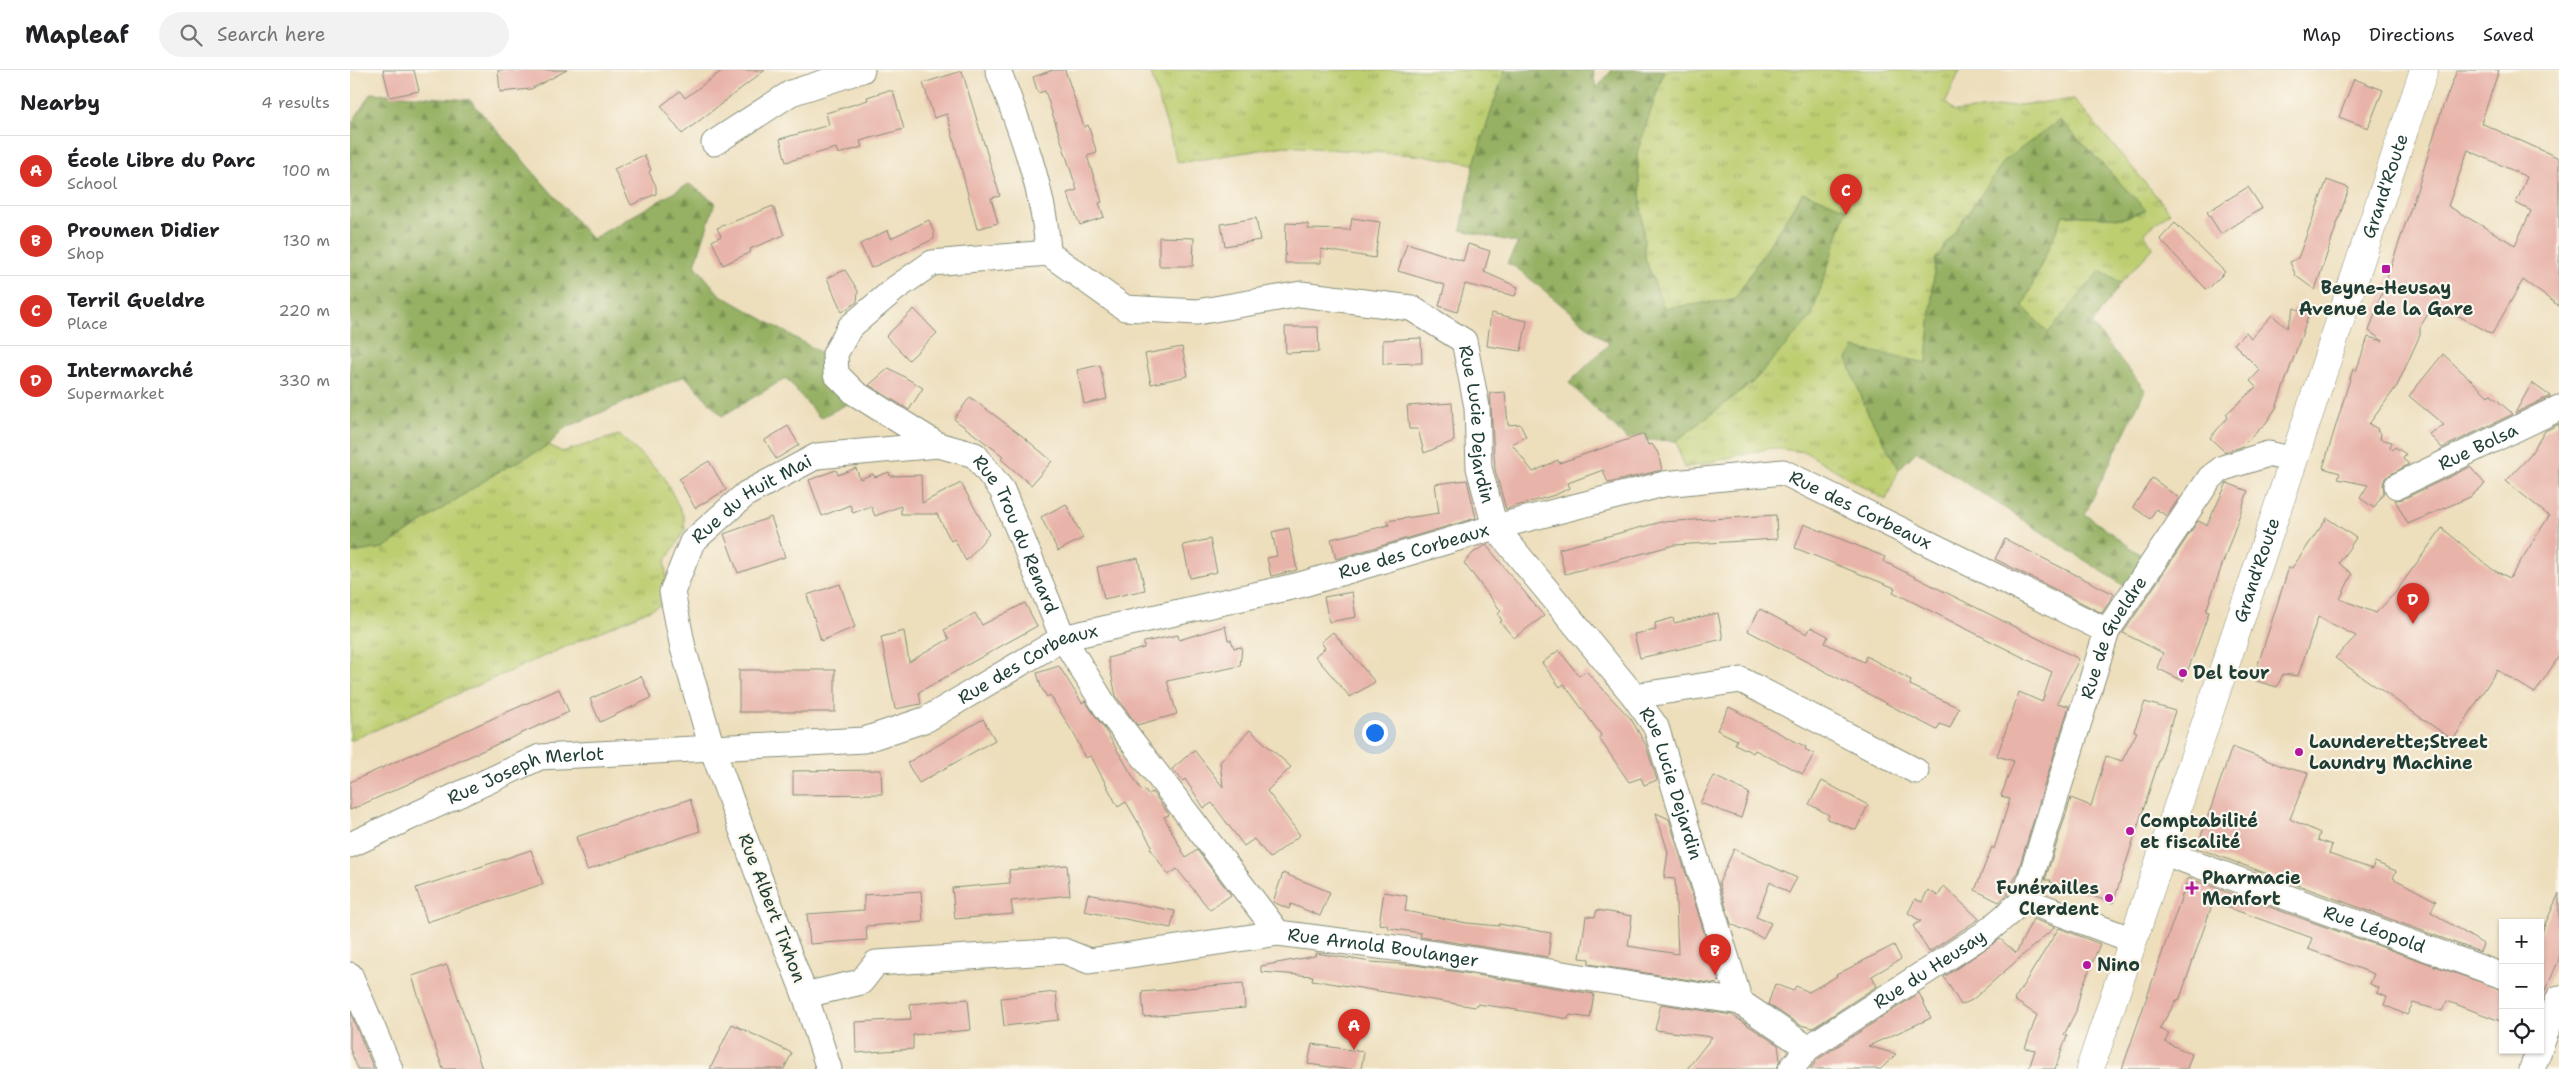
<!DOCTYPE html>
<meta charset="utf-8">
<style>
:root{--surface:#fff;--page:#f2f2f2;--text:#202124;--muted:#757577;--line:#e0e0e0;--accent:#d93025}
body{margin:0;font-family:"Shantell Sans",sans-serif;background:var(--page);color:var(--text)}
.controls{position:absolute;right:15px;bottom:15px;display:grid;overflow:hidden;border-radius:0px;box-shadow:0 1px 4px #0004}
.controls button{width:45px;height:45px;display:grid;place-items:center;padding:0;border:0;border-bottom:1px solid var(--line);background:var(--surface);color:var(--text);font:25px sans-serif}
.you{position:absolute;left:1024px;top:662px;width:18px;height:18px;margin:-12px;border:4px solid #fff;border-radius:50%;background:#1a73e8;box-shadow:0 0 0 8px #1a73e833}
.badge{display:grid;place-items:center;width:32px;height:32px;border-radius:50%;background:var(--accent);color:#fff;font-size:16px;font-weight:700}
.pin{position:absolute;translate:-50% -41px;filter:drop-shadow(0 1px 2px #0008)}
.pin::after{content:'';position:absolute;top:26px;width:18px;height:15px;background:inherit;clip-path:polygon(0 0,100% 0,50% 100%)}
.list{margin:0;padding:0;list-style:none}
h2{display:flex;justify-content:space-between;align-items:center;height:65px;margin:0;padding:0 20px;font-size:21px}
h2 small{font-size:16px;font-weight:400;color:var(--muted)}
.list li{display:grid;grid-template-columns:32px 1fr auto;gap:15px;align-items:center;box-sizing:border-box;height:70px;padding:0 20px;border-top:1px solid var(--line)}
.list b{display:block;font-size:19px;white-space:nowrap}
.list p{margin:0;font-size:16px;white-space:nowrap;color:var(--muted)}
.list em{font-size:16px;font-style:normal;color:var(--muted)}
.icon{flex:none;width:28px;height:28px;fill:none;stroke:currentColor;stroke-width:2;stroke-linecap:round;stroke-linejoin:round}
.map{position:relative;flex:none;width:2209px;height:999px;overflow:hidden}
header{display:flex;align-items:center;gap:30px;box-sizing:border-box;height:70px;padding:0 25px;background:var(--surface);border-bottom:1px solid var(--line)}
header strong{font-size:24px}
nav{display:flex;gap:28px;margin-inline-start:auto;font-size:18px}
.search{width:350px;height:45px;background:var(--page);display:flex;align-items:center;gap:12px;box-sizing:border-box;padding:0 18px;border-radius:28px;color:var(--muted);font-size:19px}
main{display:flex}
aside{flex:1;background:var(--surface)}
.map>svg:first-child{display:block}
.grass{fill:url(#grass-tufts);stroke:#6e8652}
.forest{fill:url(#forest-firs);stroke:#5a774c}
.building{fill:#e8b3a9;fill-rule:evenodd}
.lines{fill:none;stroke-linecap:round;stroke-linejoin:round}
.street-casing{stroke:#868e78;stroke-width:27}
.primary-casing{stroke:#868e78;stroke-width:29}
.street{stroke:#fff;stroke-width:25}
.primary{stroke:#fff;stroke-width:28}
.poi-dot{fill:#b5179e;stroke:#fbf7ec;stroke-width:2}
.labels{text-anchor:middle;stroke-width:4.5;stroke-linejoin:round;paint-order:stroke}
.street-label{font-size:18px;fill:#1f3d34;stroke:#fbf7ec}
.poi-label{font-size:18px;font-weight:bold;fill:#1f3d34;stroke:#fbf7ec;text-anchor:start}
</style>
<header>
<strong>Mapleaf</strong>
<div class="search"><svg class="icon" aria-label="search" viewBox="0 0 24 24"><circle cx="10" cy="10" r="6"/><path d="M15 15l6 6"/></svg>Search here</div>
<nav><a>Map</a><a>Directions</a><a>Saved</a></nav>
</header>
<main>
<aside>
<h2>Nearby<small>4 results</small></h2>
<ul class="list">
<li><span class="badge">A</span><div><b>École Libre du Parc</b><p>School</p></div><em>100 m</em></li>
<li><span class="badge">B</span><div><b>Proumen Didier</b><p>Shop</p></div><em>130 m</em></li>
<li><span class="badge">C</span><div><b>Terril Gueldre</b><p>Place</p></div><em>220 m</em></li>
<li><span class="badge">D</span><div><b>Intermarché</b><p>Supermarket</p></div><em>330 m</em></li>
</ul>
</aside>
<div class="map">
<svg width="2209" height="999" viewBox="0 0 2209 999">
<defs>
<pattern id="grass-tufts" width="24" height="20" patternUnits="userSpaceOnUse" patternTransform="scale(1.25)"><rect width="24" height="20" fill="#bdce71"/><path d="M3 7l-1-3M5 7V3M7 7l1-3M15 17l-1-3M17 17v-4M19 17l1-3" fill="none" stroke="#99a85e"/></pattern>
<pattern id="forest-firs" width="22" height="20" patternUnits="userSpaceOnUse" patternTransform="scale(1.25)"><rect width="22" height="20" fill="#96b163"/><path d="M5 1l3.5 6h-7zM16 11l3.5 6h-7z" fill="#7a9152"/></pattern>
</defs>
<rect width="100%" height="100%" fill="#fbf7ec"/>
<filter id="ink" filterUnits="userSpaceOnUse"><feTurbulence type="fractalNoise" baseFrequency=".02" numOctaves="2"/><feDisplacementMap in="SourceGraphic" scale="10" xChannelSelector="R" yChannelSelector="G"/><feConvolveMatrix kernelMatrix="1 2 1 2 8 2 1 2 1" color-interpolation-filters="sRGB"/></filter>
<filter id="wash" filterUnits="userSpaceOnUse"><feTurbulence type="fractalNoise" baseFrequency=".0096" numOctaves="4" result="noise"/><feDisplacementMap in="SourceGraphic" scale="20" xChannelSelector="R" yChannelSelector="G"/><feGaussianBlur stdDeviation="1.12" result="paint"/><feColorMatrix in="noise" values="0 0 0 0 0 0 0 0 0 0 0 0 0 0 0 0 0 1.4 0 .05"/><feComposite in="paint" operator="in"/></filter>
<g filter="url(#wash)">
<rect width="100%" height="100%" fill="#eddebc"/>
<!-- grass -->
<g class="grass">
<polygon points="800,0 1155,0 1124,94 1078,86 935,76 828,93"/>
<polygon points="1314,0 1610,0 1596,32 1604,42 1724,29 1820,142 1794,163 1803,178 1771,213 1750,201 1698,264 1673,236 1713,145 1774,148 1795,140 1710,50 1585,190 1577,294 1504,278 1516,339 1549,399 1536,430 1455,382 1422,378 1334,398 1326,371 1404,311 1453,122 1384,230 1313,239 1295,188 1287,83"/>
<polygon points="269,365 313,405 334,447 335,460 315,492 318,532 0,671 0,483 33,478 146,403 199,375 212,382"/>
</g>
<!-- forest -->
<g class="forest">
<polygon points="1155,0 1243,0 1246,19 1262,0 1314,0 1287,83 1295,188 1314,238 1384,230 1453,122 1497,139 1461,247 1404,311 1326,371 1277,369 1219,313 1259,274 1167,198 1157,193 1168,173 1111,160 1124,94"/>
<polygon points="21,23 120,30 242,169 339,114 365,132 345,195 369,224 475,285 505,330 470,348 436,308 372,346 335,306 213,359 199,375 146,403 33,478 0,483 0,56"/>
<polygon points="1710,50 1796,140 1774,148 1713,145 1673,236 1698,263 1750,201 1771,213 1742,254 1795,320 1735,444 1799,491 1779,519 1567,381 1549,399 1516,339 1497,289 1504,278 1577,293 1585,190 1655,90"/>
</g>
<g id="blocks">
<!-- building -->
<g class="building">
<polygon points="33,0 64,0 69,21 40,27"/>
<polygon points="148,0 217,0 181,19 150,22"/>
<polygon points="373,0 415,0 332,64 311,36 330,21 335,28"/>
<polygon points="703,0 715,0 734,57 738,55 747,83 737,86 752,132 749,133 754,147 730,155 717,123 727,120 709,64 695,21 688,23 683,7"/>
<path d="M2107,0H2149L2131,53L2209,88V236L2173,210L2142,264L2085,233L2070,257V265L2047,316L2019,354L2028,359L2027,361L2031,363L2030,369L2042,372L2040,377L2043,380L2045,377L2056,384L2053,389L2059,394L2035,408L2033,414L2034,422L2024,438L2010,428L2018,415L1988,409L1990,403L1973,398L2003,299L2006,301L2018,267L2033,271L2019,261L2070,111L2092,39ZM2118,80L2177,107L2166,133L2181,141L2165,175L2098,136Z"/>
<polygon points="612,1 650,126 641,128 648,153 627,159 597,44 584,48 573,13"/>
<polygon points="2004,9 2033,20 2018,58 1989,47"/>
<polygon points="536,21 543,21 554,59 510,71 512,77 488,84 486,78 436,92 430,69 479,55 476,43 518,30 517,27"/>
<polygon points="294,85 301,100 299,102 306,116 306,124 281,135 264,99"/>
<polygon points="1977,110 1999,118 1965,220 1946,206 1940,192 1948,188"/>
<polygon points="1898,117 1912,138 1871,164 1857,142"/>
<polygon points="423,136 434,165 400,179 401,182 373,195 362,171 371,166 367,158"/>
<polygon points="906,148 910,170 875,176 871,154"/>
<polygon points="1002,148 1030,152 1025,188 971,179 971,193 935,193 936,153 958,154 958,159 1000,160"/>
<polygon points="579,150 584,163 584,169 521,198 510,174 538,160 541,168"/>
<polygon points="1825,153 1875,202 1857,220 1810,169"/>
<polygon points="809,167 844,168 843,196 809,196"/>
<polygon points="1057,173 1113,191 1118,174 1140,181 1134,202 1168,217 1165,226 1115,214 1107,242 1089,236 1095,215 1048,201"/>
<polygon points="495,200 508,221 507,232 492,242 477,208"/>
<polygon points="1944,238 1959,244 1926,338 1916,353 1891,377 1875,382 1860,368 1878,347 1876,344 1906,317 1900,311 1910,300 1884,274 1896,262 1901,268 1922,245 1937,258"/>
<polygon points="564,239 587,263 559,290 536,266"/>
<polygon points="1141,243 1177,251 1171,281 1137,276"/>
<polygon points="935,257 968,257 969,282 936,283"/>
<polygon points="1071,268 1072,293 1033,294 1033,270"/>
<polygon points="832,277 838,306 801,314 795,284"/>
<polygon points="2093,284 2138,326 2140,324 2163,344 2092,378 2079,364 2094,355 2059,326"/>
<polygon points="750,295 757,329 734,334 727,300"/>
<polygon points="539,298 573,318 559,340 519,315"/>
<polygon points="2182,313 2200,326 2165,343"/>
<polygon points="1155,322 1158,355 1170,354 1176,367 1162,374 1183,402 1208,390 1209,393 1294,364 1298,375 1302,374 1308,383 1312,400 1258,413 1253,400 1218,413 1220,418 1205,425 1156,439 1145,400 1140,323"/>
<polygon points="620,327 671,365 702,391 681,415 651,389 653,386 604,349"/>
<polygon points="1102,333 1104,371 1074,383 1068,359 1059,359 1057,336"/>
<polygon points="2209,354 2209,586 2185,623 2147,600 2103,670 1985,588 2006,566 1968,547 1948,606 1933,604 1927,617 1903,610 1939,497 1942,498 1977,448 2006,468 1989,493 2002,504 1990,529 2026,543 2045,523 2092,458 2143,500 2160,508 2199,446 2156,411 2178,388 2195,361"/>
<polygon points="438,356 449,375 426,389 415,370"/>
<polygon points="359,391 376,420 345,438 329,409"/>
<polygon points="2120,397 2135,414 2120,427 2058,454 2045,430 2053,429"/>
<polygon points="506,398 510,409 523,404 525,407 539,402 540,406 571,405 572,433 611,413 639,464 616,491 604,469 601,471 587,444 551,444 551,436 525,446 521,436 503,443 500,435 472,446 459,410 486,400 488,405"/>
<polygon points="1802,408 1829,428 1817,446 1806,439 1800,449 1783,437"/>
<polygon points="1117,410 1126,448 986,489 981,469 1039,455 1037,451 1089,443 1085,414"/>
<polygon points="1877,413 1898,421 1856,541 1859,542 1843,587 1833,611 1807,598 1813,583 1773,563 1848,451 1857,455"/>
<polygon points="716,434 733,468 708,481 691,447"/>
<polygon points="1426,445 1427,469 1324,475 1215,504 1209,479 1311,452"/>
<polygon points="421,447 435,487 388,503 374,464"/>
<polygon points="1454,454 1535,487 1533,491 1729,589 1707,633 1719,636 1668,801 1658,824 1649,832 1625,820 1642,777 1644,779 1660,729 1651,726 1664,691 1647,686 1669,622 1692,632 1702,602 1543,522 1545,518 1445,478"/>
<polygon points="939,458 947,500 921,506 917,488 927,486 922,462"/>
<polygon points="860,469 867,502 840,508 833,475"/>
<polygon points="1655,469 1746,515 1764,524 1752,543 1645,489"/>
<polygon points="1136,475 1194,546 1164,568 1150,552 1152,551 1148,544 1151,541 1114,493 1123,483"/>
<polygon points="788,488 795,520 754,529 747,497"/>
<polygon points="490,514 505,557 471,571 457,525"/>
<polygon points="1002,522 1006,547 979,552 974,527"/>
<polygon points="675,533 687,556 569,622 571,634 545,639 531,567 554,561 559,592 599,569 594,560 625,543 632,555"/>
<polygon points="1410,539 1457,564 1461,557 1478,566 1475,573 1514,592 1516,586 1561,610 1560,615 1609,638 1600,658 1590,654 1587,660 1398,561"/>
<polygon points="1368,543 1373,569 1290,588 1284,564 1306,560 1305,553 1323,548 1324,553"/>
<polygon points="875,556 878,570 881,570 884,578 892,577 890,596 817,611 827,644 787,655 766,626 758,588 794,578 794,572 828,565 829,570"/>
<polygon points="983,562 1025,612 1000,627 965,586 975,578 971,572"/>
<polygon points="1209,580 1229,606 1236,601 1281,649 1296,675 1307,710 1294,715 1291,708 1279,712 1249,668 1251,665 1233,640 1214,614 1210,617 1192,593"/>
<polygon points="709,596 732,633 735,631 754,658 791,720 794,719 798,725 802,722 815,739 819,745 814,747 836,788 847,780 881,825 860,840 827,799 818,805 800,778 802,776 776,732 768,737 741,686 735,688 725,666 700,625 697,627 691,617 687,603"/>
<rect x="389" y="600" width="96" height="42"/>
<polygon points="291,606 301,628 250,652 240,629"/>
<polygon points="209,619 219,642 0,740 0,712"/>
<polygon points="1795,632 1825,641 1763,833 1700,812 1701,810 1695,810 1721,728 1741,736 1756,686 1772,691 1787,662 1784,661"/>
<polygon points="1379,637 1456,677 1455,679 1464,684 1453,704 1405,680 1403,683 1385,674 1387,670 1367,660"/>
<polygon points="633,649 645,670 569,713 557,693"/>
<polygon points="900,660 941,697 917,721 950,765 920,788 904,769 894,776 862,733 854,738 835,709 833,711 822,699 844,680 873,717 870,692"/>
<polygon points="1882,677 1937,698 1958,703 1940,749 1970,763 1968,770 1982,775 1979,784 2022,799 2025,792 2046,801 2043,808 2086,831 2081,842 2133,874 2130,882 1847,778"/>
<polygon points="531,700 532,724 443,725 443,701"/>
<polygon points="1364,706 1399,723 1391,748 1350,733"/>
<polygon points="1472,711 1518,735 1506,760 1477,749 1479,745 1459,734"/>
<polygon points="340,729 350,761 237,800 226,767"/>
<polygon points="1306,743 1319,749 1369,911 1366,914 1239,894 1239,889 1230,888 1236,846 1245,847 1247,840 1282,846 1278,876 1328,884 1325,809 1314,808 1318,782"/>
<polygon points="1384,779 1447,808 1439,823 1420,812 1406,847 1421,853 1413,868 1381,854 1369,813"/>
<polygon points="181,780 193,814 77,852 66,818"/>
<polygon points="717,795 720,825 661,831 663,844 605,849 602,818 660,813 659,800"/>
<polygon points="933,803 980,822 970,846 941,834 939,839 923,832"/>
<polygon points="1838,808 2153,920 2153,952 2097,931 2092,941 2063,933 2057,945 2034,935 2037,927 2027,923 2029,918 2020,914 2024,904 1958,879 1962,868 1863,832 1829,931 1827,930 1809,959 1819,963 1815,972 1842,984 1837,999 1772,999"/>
<polygon points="1594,816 1629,849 1579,882 1563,856 1571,851 1558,843 1565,829 1572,832 1578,820 1588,826"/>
<polygon points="571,821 573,852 516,856 517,870 460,874 457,844 514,840 514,825"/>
<polygon points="1034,822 1057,826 1055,841 1117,853 1149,856 1149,854 1201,863 1198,887 1070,867 1071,863 1038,858 1037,855 1029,854"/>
<polygon points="2209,823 2209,890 2190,931 2190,866"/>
<polygon points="738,824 825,841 821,858 734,841"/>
<polygon points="1683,849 1705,857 1622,930 1611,935 1594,907 1650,869 1666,883"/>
<polygon points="1709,858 1750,874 1731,920 1726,941 1714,965 1717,966 1705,999 1679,999 1685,980 1675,978 1687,945 1664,930"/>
<polygon points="1544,875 1551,889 1522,906 1527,916 1463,958 1450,955 1418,934 1425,914 1443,921 1446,916 1459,922 1487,906 1486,905"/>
<polygon points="966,883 1021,892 1065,895 1244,924 1240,948 1220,945 1218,949 1149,937 1127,934 1125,937 962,910 963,906 911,902 911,896 965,886"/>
<polygon points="97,895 116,951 132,999 93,999 80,963 62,906"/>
<polygon points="893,913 895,938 794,947 792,922"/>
<polygon points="706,922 709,950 654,956 651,928"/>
<polygon points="1569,923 1581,948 1518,976 1546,984 1531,999 1460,999 1468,989"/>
<polygon points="618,929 621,960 563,965 563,979 506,983 505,952 561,949 560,934"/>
<polygon points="1311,934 1382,945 1428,975 1430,990 1427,999 1337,999 1362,967 1305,960"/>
<polygon points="0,942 24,999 8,999 0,979"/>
<polygon points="382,954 442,983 434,999 360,999"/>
<polygon points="962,974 1014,982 1011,999 993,999 958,994"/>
</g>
</g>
</g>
<g filter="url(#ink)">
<use href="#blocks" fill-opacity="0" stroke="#868e78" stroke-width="1"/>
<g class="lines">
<!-- street casing -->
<g class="street-casing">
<g id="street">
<path id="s1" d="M648,0C670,57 695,122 698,183L582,193L546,218L500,257L485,284L486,304L505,323L588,375L625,385L652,420L713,568L755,636L928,863L1060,880L1390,932L1458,978"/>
<polyline points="364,73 441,23 512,0"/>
<path id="s2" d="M698,183L775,238L847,242L951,224L1061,238L1114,271L1127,337L1129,398L1145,457L1284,626L1306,657L1390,932"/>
<path id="s3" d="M2047,416L2209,338"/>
<polyline points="1284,626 1391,610 1566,701"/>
<path id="s4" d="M0,775L190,687L514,670L577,649L713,568L950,515L1145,457L1314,414L1433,402L1757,561"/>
<path id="s5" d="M1812,782L2153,906"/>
<path id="s6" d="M1674,830L1757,561L1860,408L1873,398L1918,384L1944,390"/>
<polyline points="0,905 40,999"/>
<polyline points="455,925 511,912 526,893 714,881 739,891 928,863"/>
<path id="s7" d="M479,999L455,925L409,807L362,678L333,578L322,522L342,472L396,424L467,386L588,375"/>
<path id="s8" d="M1441,999L1458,978L1634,864L1674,830L1783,870"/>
<polyline points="2182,999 2209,928"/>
</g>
</g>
<!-- primary casing -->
<g class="primary-casing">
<g id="primary">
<path id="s9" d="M1740,999L2074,0"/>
</g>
</g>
<!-- street -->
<use href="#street" class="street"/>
<!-- primary -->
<use href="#primary" class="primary"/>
</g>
</g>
<!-- markers -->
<g class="poi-dot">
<rect x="2031" y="194" width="10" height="10" rx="2.5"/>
<circle cx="1833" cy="603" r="5"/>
<circle cx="1949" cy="682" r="5"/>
<circle cx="1780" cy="761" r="5"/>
<path d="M1839.5 810.5h5v5h5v5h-5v5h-5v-5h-5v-5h5z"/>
<circle cx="1759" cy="828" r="5"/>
<circle cx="1737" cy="895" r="5"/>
</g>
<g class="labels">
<!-- street labels -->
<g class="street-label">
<text dy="6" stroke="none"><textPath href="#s9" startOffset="931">Grand'Route</textPath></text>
<text dy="6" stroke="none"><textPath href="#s2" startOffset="530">Rue Lucie Dejardin</textPath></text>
<text dy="6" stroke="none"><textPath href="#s3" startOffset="90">Rue Bolsa</textPath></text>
<text dy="6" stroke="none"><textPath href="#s7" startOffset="631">Rue du Huit Mai</textPath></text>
<text dy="6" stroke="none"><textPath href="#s4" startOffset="1585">Rue des Corbeaux</textPath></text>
<text dy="6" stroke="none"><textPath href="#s1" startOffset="715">Rue Trou du Renard</textPath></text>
<text dy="6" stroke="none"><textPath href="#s4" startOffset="1120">Rue des Corbeaux</textPath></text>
<text dy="6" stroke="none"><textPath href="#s9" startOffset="526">Grand'Route</textPath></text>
<text dy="6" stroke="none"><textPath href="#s6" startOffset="278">Rue de Gueldre</textPath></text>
<text dy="6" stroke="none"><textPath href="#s4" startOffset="716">Rue des Corbeaux</textPath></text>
<text dy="6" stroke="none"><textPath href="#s4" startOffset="191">Rue Joseph Merlot</textPath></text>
<text dy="6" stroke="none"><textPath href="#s2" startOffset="950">Rue Lucie Dejardin</textPath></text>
<text transform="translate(422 838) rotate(69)" y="6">Rue Albert Tixhon</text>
<text dy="6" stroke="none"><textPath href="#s5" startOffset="226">Rue Léopold</textPath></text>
<text dy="6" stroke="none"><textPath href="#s1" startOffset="1301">Rue Arnold Boulanger</textPath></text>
<text dy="6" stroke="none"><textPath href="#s8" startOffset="172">Rue du Heusay</textPath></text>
</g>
<!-- poi labels -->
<g class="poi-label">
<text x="2036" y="224" text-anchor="middle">Beyne-Heusay<tspan x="2036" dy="21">Avenue de la Gare</tspan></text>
<text x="1843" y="609">Del tour</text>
<text x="1959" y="678">Launderette;Street<tspan x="1959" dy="21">Laundry Machine</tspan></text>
<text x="1790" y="757">Comptabilité<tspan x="1790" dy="21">et fiscalité</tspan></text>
<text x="1852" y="814">Pharmacie<tspan x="1852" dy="21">Monfort</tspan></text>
<text x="1749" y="824" text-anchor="end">Funérailles<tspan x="1749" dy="21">Clerdent</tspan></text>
<text x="1747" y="901">Nino</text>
</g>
</g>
</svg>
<div class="controls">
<button>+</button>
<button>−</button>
<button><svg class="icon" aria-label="locate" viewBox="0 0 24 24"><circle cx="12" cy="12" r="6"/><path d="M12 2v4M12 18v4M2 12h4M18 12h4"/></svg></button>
</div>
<div class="you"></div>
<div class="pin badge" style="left:1004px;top:980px">A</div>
<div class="pin badge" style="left:1365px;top:905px">B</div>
<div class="pin badge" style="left:1496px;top:145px">C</div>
<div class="pin badge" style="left:2063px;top:554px">D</div>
</div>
</main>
